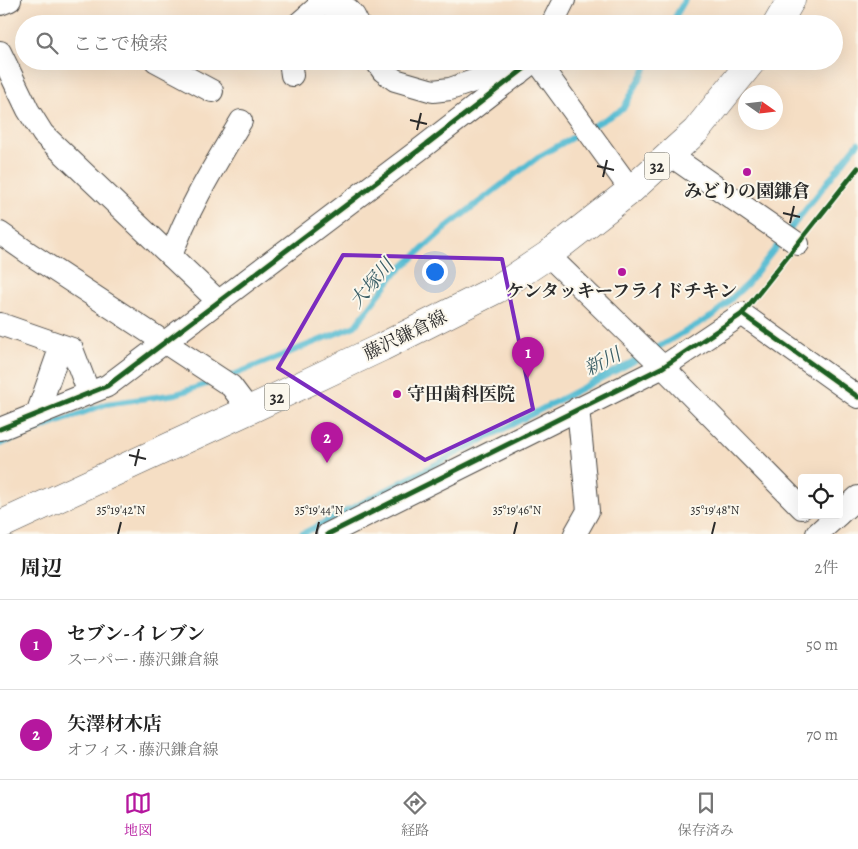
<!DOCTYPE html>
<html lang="ja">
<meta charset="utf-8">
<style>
:root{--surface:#fff;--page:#f2f2f2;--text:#222;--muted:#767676;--line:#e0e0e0;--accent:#b5179e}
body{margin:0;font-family:Alegreya,"Noto Serif JP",serif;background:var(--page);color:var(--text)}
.controls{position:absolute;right:15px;bottom:15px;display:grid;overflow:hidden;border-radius:5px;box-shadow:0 5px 20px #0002}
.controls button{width:45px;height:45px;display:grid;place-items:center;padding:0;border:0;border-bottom:1px solid var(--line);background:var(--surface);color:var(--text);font:25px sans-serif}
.compass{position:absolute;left:738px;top:85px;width:45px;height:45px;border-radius:50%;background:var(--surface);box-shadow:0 5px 20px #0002;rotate:104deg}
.you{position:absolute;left:434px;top:271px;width:18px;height:18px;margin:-12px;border:4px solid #fff;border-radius:50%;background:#1a73e8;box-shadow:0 0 0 8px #1a73e833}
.badge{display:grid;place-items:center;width:32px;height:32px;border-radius:50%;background:var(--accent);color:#fff;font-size:16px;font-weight:700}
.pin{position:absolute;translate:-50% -41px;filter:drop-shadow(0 1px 2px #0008)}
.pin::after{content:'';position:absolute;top:26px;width:18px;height:15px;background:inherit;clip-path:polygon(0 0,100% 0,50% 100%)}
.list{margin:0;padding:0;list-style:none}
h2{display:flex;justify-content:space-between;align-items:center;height:65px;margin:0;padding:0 20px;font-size:21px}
h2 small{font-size:16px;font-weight:400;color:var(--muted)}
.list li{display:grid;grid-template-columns:32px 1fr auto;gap:15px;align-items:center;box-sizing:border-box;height:90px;padding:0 20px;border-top:1px solid var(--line)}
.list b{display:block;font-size:19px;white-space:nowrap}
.list p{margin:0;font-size:16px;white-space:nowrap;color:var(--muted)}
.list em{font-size:16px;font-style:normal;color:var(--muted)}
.icon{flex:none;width:28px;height:28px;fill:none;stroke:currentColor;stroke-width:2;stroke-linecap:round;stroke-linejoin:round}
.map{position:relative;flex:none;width:858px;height:534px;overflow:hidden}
.search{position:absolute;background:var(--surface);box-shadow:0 5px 20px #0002;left:15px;right:15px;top:15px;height:55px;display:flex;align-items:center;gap:12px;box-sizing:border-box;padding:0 18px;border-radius:28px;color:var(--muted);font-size:19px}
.sheet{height:245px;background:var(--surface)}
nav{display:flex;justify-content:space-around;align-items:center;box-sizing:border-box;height:70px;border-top:1px solid var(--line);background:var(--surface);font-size:14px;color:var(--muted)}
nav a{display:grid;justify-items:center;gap:2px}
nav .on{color:var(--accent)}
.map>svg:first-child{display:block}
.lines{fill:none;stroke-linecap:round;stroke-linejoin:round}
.stream{stroke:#54bbd2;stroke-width:6}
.minor-casing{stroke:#494642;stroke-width:24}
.major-casing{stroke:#494642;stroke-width:29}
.minor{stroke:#fff;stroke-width:22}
.major{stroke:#fff;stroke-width:28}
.cycleway-casing{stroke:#fbf7ec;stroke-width:8}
.cycleway{stroke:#1b5e20;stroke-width:5}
.marked{fill:none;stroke:#7b2cbf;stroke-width:4;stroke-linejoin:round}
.ticks{fill:none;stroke:#2b2b2b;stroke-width:2}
.poi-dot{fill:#b5179e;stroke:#fbf7ec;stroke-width:2}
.labels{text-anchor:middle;stroke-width:4;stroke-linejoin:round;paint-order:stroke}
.shield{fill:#fbf7ec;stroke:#696865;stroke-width:1}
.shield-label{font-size:16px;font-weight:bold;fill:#2b2b2b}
.poi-label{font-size:18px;font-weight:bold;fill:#2b2b2b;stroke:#fbf7ec}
.street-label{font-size:18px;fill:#2b2b2b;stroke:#fbf7ec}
.water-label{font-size:19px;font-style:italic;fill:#395d65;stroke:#fbf7ec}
.ticks-label{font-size:12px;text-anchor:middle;fill:#2b2b2b;stroke:#fbf7ec;stroke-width:4;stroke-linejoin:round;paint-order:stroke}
</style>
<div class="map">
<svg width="858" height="534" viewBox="0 0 858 534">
<rect width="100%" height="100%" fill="#fbf7ec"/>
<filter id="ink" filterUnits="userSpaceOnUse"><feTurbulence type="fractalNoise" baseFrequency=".02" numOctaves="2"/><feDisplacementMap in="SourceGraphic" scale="10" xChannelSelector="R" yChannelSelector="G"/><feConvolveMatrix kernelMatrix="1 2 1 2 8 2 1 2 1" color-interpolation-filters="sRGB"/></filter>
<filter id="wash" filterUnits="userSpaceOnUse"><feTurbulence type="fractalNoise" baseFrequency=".0096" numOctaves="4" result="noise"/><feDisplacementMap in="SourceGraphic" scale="20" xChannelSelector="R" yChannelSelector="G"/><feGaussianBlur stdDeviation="1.12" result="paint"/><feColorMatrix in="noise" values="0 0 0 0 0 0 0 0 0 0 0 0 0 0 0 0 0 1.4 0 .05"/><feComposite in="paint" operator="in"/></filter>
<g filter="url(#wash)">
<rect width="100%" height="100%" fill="#f5dec4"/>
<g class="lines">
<!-- stream -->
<g class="stream">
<polyline points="671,24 685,0"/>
<polyline points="228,377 355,326 394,275 449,225 538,157 623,109 650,61"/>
<polyline points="0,444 106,404 176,394 213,382"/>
<polyline points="302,534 636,360 714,315 748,283 858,143"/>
</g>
</g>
</g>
<g filter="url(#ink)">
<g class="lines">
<!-- minor casing -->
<g class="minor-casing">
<g id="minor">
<polyline points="0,4 10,0"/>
<polyline points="321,4 348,9 354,16 358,24"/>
<polyline points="298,24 321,4 319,0"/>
<polyline points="552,24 564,0"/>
<polyline points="0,52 28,110 43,134 218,301"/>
<polyline points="156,61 212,91"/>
<polyline points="290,61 292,75"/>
<polyline points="376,61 383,71 395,80 433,91 450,89 488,76 505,72 518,74"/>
<polyline points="537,61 631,190"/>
<polyline points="671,153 680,162 798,244"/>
<polyline points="0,233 30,254 231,386 249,410"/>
<polyline points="548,255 663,367 802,508"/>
<path d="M171,256C188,208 215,165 241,121"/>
<polyline points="0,324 72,349 89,393"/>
<polyline points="37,414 61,346"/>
<polyline points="0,429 107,386 423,147 534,61"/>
<polyline points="839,514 858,497"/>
<polyline points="328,534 663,367 742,314 858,397"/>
<polyline points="575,534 588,511 578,408"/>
<polyline points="817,534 838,515"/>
</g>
</g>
<!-- major casing -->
<g class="major-casing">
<g id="major">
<polyline points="777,24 791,0"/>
<polyline points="0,525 249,410 382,347 497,289 548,255 631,190 696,131 752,61"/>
</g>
</g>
<!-- minor -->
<use href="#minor" class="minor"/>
<!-- major -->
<use href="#major" class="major"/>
<!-- cycleway casing -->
<g class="cycleway-casing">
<g id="cycleway">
<polyline points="742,314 858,168"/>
<polyline points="0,429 107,386 423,147 534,61"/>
<polyline points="328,534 663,367 742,314 858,397"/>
</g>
</g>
<!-- cycleway -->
<use href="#cycleway" class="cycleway"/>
</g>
</g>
<!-- marked area -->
<path class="marked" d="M343,255L502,259L533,409L425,460L278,368Z"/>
<!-- ticks -->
<path class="ticks" d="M410,120L427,124M417,130L421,113M597,166L614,170M603,177L607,160M783,213L800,217M790,223L794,206M129,455L146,459M135,466L139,449M118,534L121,522M316,534L319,522M514,534L517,522M712,534L715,522"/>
<!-- markers -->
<g class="poi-dot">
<circle cx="747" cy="172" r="5"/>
<circle cx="622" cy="272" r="5"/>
<circle cx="397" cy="394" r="5"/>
</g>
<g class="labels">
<!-- shield labels -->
<g class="shield">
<rect x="644.5" y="152.5" width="25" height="27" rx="4"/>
<rect x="264.5" y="383.5" width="25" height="27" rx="4"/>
</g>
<g class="shield-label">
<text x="657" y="172">32</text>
<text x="277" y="403">32</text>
</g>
<!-- poi labels -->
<g class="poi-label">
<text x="747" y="197">みどりの園鎌倉</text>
<text x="622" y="297">ケンタッキーフライドチキン</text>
<text x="407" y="400" text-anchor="start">守田歯科医院</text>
</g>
<!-- street labels -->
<g class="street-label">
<text transform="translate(405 335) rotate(-26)" y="6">藤沢鎌倉線</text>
</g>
<!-- water labels -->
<g class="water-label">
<text transform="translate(371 283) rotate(-50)" y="7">大塚川</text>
<text transform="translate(602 361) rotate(-27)" y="7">新川</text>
</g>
</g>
<g class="ticks-label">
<text x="121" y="514">35°19'42"N</text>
<text x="319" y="514">35°19'44"N</text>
<text x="517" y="514">35°19'46"N</text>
<text x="715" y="514">35°19'48"N</text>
</g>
</svg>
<div class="controls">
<button><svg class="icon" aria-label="locate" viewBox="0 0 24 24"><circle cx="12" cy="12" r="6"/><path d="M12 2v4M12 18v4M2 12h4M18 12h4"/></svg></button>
</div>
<svg class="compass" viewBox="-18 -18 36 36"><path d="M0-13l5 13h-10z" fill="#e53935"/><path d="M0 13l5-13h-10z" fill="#767676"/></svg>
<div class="you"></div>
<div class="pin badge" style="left:528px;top:378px">1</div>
<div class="pin badge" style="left:327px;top:463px">2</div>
<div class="search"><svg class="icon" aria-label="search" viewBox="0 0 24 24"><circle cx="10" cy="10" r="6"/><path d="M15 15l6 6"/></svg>ここで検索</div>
</div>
<section class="sheet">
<h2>周辺<small>2件</small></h2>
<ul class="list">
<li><span class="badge">1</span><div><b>セブン-イレブン</b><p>スーパー · 藤沢鎌倉線</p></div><em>50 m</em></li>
<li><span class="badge">2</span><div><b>矢澤材木店</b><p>オフィス · 藤沢鎌倉線</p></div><em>70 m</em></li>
</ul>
</section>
<nav>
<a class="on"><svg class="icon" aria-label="map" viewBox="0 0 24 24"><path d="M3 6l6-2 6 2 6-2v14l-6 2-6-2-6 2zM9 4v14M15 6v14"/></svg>地図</a>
<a><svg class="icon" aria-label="directions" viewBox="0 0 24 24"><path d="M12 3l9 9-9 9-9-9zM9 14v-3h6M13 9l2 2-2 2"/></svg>経路</a>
<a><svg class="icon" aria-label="saved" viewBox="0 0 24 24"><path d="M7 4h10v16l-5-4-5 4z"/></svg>保存済み</a>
</nav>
